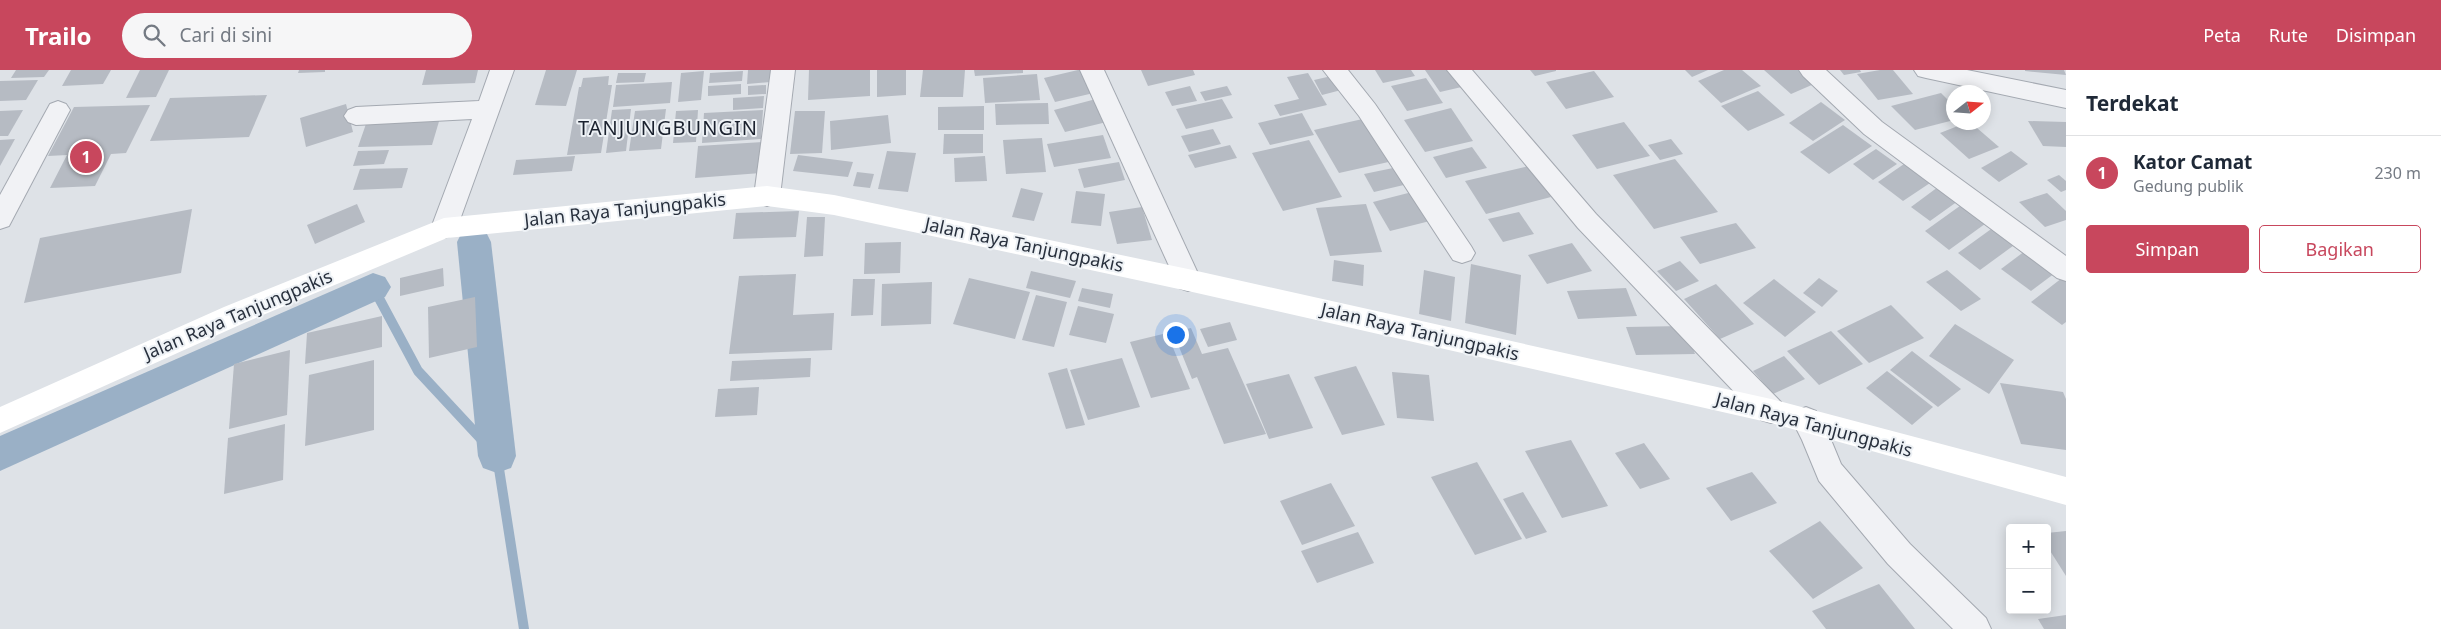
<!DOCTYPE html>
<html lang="id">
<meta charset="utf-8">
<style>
:root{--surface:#fff;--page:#f6f6f7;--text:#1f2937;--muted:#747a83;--line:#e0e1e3;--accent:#c8475d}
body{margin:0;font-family:"Noto Sans",sans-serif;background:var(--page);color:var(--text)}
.controls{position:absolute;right:15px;bottom:15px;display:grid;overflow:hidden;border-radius:5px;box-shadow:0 2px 12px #0003}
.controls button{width:45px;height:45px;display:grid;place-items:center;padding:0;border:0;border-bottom:1px solid var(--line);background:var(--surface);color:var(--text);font:25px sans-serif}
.compass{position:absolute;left:1946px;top:15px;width:45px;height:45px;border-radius:50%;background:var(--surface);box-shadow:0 2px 12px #0003;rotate:73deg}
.you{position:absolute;left:1175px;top:264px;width:18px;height:18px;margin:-12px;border:4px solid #fff;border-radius:50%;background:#1a73e8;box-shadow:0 0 0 8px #1a73e833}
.badge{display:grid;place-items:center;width:32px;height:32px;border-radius:50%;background:var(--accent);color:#fff;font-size:16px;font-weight:700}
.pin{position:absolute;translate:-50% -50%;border:2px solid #fff;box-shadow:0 1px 5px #0006}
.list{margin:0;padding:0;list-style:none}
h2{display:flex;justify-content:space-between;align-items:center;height:65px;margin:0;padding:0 20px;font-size:21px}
h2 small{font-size:16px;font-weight:400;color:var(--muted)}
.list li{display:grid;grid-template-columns:32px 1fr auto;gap:15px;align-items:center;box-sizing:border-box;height:75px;padding:0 20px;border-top:1px solid var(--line)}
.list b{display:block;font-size:19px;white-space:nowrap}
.list p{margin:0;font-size:16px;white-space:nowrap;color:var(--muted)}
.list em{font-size:16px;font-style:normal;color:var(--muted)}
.actions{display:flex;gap:10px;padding:15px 20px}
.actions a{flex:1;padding:11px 0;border:1px solid var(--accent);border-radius:5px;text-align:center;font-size:18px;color:var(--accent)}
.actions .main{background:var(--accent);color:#fff}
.icon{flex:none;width:28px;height:28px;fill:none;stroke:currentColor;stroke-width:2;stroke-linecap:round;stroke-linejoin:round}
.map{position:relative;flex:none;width:2066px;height:559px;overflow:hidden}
header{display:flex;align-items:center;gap:30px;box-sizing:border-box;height:70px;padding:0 25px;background:var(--accent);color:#fff}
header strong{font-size:24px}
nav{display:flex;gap:28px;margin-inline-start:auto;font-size:18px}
.search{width:350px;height:45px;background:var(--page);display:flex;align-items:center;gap:12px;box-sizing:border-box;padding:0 18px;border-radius:28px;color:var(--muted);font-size:19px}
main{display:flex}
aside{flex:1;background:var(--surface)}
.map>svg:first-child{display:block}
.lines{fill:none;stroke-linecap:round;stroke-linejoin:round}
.stream{stroke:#9ab0c6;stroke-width:10}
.canal{fill:#9ab0c6;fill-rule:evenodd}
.building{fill:#b6bbc3}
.street-casing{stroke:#a4a9b1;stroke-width:2}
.street{fill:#f1f2f5;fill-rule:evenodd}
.secondary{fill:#fff;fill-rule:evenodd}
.labels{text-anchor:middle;stroke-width:4;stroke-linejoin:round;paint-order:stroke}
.street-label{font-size:18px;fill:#28303d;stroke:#edf1f5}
.quarter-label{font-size:20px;letter-spacing:1px;fill:#1a212e;stroke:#edf1f5}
</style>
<header>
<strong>Trailo</strong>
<div class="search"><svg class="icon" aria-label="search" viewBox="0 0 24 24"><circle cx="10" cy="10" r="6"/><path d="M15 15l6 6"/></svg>Cari di sini</div>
<nav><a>Peta</a><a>Rute</a><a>Disimpan</a></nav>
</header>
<main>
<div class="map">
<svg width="2066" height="559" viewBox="0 0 2066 559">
<rect width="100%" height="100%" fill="#dee2e7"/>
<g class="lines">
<!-- stream -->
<polyline class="stream" points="373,217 418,301 497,386 524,559"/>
<!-- canal -->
<g class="canal">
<polygon points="474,158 486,162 491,172 516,386 511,398 497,403 483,398 478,386 457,172 462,162"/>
<polygon points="373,203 385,207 391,217 385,227 0,401 0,366"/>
</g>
</g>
<!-- building -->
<g class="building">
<polygon points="16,0 49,0 44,7 11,8"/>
<polygon points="71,0 111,0 103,14 62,16"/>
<polygon points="140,0 169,0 156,27 126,28"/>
<polygon points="299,0 325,0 325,2 298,3"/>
<polygon points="426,0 478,0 475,13 422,15"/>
<polygon points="546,0 577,0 566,36 535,35"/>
<polygon points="748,0 771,0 770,12 747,14"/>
<polygon points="809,0 870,0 870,26 808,30"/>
<polygon points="877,0 906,0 906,25 877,27"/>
<polygon points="923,0 965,0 963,27 920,27"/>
<polygon points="974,0 1023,0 1023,3 975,6"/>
<polygon points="1078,0 1087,0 1098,22 1055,32 1044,8"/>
<polygon points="1141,0 1193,0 1195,5 1148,16"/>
<polygon points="1375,0 1411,0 1415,6 1383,13"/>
<polygon points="1425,0 1455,0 1466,16 1440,22"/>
<polygon points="1530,0 1556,0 1556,1 1535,6"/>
<polygon points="1685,0 1708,0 1692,7"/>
<polygon points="1724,0 1742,0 1761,16 1721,33 1698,11"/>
<polygon points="1764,0 1798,0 1814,14 1791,24"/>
<polygon points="1840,0 1860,0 1861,2 1844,5"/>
<polygon points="1880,0 1893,0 1913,24 1878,30 1857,4"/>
<polygon points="2025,0 2064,0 2066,5 2025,1"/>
<polygon points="704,1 701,30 678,32 681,3"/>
<polygon points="743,1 742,11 709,13 710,3"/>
<polygon points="1594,1 1614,27 1566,39 1546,12"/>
<polygon points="618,3 646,3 644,12 616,13"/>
<polygon points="1308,3 1327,35 1280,46 1274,35 1299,29 1287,7"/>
<polygon points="1037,4 1040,30 985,33 983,8"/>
<polygon points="1336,5 1345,19 1322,25 1314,10"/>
<polygon points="609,6 608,15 612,15 601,83 567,85 579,17 581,17 583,8"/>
<polygon points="1426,8 1443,33 1407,41 1391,16"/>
<polygon points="38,10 26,30 0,31 0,11"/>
<polygon points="672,12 670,33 613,37 616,15"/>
<polygon points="741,14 741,24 708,26 708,16"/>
<polygon points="766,15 766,24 748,25 748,16"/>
<polygon points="1190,16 1197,31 1172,36 1165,22"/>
<polygon points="1227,16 1232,25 1205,31 1200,22"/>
<polygon points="1758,21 1785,45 1748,61 1721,36"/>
<polygon points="1941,23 1954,36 1954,50 1915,60 1891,36"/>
<polygon points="267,25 249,67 150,71 170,28"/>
<polygon points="764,26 763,38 733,40 733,28"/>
<polygon points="1100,28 1111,51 1065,62 1054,40"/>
<polygon points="1222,29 1233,48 1186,59 1176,39"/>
<polygon points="1821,32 1845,50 1813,71 1789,53"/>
<polygon points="1048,33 1049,54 996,55 995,34"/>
<polygon points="346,34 353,62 306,77 300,48"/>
<polygon points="150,35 126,83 111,84 95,116 50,118 67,85 48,86 74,37"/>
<polygon points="984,36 984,60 938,60 938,37"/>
<polygon points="1451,38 1473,71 1425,82 1404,50"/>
<polygon points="631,39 626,81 606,83 612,40"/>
<polygon points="666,39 661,79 629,81 635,41"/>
<polygon points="23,40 8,66 0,66 0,41"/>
<polygon points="698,40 696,72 673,73 676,41"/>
<polygon points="763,40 761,69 702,73 704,43"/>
<polygon points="795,41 825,41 822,83 790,84"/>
<polygon points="1302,43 1314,65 1270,75 1258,53"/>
<polygon points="888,45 891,73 831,80 830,51"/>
<polygon points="440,48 432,75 358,77 367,51"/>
<polygon points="1367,48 1393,91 1339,103 1314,60"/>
<polygon points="2028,51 2066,52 2066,77 2043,76"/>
<polygon points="1624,52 1650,86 1597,99 1572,65"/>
<polygon points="1968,52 1970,52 1999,77 1969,89 1940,63"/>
<polygon points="1843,55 1872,76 1829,104 1800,82"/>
<polygon points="1213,59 1221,74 1189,82 1181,66"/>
<polygon points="944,64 983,64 983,83 943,84"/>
<polygon points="1103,65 1111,88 1054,97 1047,74"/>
<polygon points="1042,68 1046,102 1006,104 1003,70"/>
<polygon points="15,69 0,96 0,70"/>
<polygon points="1671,69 1683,84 1660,90 1648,75"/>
<polygon points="1309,70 1342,127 1283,141 1252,83"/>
<polygon points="763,72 761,103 695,108 698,76"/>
<polygon points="1230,75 1237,88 1195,98 1188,85"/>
<polygon points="1472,77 1487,98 1446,108 1433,87"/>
<polygon points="1876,79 1897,94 1873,110 1853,94"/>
<polygon points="389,80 384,94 353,96 358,81"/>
<polygon points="887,81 916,83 908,122 878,119"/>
<polygon points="2011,81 2028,94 1999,112 1981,98"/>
<polygon points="798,85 853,92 848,107 793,101"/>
<polygon points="575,86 572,101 513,105 516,90"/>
<polygon points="985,86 987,111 955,112 954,88"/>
<polygon points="1675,89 1718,142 1654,159 1613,105"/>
<polygon points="1119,92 1125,110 1084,118 1078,99"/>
<polygon points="1904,94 1930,113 1903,131 1878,112"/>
<polygon points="1529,96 1551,127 1486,144 1465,111"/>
<polygon points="1398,97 1408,114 1374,122 1364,104"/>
<polygon points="408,98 402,118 353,120 360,99"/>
<polygon points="857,102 874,104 870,118 853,116"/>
<polygon points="2059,105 2066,111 2066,120 2061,122 2047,110"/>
<polygon points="1938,117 1958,131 1930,151 1911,137"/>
<polygon points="1021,118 1043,123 1034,151 1012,147"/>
<polygon points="1076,121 1105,124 1101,156 1071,153"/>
<polygon points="1416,121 1434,150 1390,161 1373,132"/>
<polygon points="2047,123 2066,141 2066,150 2045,157 2019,132"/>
<polygon points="1964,133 1989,151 1949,180 1925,161"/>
<polygon points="357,134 365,152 315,174 307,155"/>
<polygon points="1366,134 1382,182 1330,186 1316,138"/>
<polygon points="1142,137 1152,170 1117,174 1109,142"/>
<polygon points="192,139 181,203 24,233 40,168"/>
<polygon points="799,141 796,167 733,169 736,143"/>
<polygon points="1519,142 1534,164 1503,172 1488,149"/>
<polygon points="807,147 825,147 823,186 804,187"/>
<polygon points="1736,153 1756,178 1700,194 1680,167"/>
<polygon points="1994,157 2017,173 1980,200 1958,183"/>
<polygon points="901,172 900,203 864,204 865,173"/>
<polygon points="1572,173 1592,201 1547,214 1528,185"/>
<polygon points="2025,181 2055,203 2031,221 2001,199"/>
<polygon points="1334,190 1364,195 1363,216 1332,211"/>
<polygon points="1680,191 1699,211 1676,221 1657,201"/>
<polygon points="1471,194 1521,205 1516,265 1465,253"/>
<polygon points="443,198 444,216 400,226 400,208"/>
<polygon points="1424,200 1455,207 1451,251 1419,244"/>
<polygon points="1947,200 1981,229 1961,241 1926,212"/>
<polygon points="1031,201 1076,211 1070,228 1026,218"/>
<polygon points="796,204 793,245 834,243 832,280 729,284 739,206"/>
<polygon points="969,208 1030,222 1015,269 953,254"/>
<polygon points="1819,208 1838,221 1822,237 1803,223"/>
<polygon points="2062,208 2066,211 2066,252 2062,255 2031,232"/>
<polygon points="853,209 875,209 873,245 851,246"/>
<polygon points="1774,209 1816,242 1785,267 1743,233"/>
<polygon points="932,212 931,254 881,256 882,214"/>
<polygon points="1716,214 1754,254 1720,269 1684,229"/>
<polygon points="1082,218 1113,224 1110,238 1078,231"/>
<polygon points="1626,218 1637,246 1578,249 1567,221"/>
<polygon points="1036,225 1067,232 1054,277 1022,270"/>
<polygon points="475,227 477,277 429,288 428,237"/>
<polygon points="1891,235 1924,268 1869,293 1837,261"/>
<polygon points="1078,236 1114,244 1106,273 1069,265"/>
<polygon points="382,246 382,277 305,294 307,263"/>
<polygon points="1230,252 1237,270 1208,277 1200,259"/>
<polygon points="1955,254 2014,290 1989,324 1929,286"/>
<polygon points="1684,256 1695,284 1636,285 1626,257"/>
<polygon points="1191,258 1202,284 1228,278 1266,364 1224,374 1197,307 1192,309 1173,262"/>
<polygon points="1831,261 1863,294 1819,315 1787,281"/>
<polygon points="1167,263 1190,319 1151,328 1130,272"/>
<polygon points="290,280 287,345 229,359 234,294"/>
<polygon points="1912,281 1961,319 1938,337 1890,300"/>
<polygon points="1784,286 1805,309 1773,324 1753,301"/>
<polygon points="811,288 810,307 730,311 732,291"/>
<polygon points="1122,288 1140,337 1088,350 1070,300"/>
<polygon points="374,290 374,360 305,376 309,305"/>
<polygon points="1356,296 1385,355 1342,365 1314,307"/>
<polygon points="1067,298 1085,355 1066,359 1048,303"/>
<polygon points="1887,301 1933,337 1912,355 1866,318"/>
<polygon points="1392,302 1429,305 1434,351 1397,348"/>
<polygon points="1289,304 1313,358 1269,369 1246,314"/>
<polygon points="2000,313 2063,322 2066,329 2066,380 2021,374"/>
<polygon points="759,317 757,345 715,347 718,319"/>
<polygon points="285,354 283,410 224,424 228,368"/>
<polygon points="1571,370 1608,436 1562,448 1525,381"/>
<polygon points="1644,373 1670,409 1640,419 1615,383"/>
<polygon points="1477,392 1522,469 1475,485 1431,407"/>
<polygon points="1752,402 1777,433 1731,451 1706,418"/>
<polygon points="1331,413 1355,456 1302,475 1280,431"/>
<polygon points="1523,422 1547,462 1526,469 1503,429"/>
<polygon points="1820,451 1863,498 1813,529 1769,481"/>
<polygon points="2066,461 2066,506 2047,476 2047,463"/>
<polygon points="1358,462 1374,493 1317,513 1301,481"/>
<polygon points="1879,514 1915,559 1826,559 1812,541"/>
<polygon points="2066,545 2066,559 2044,559 2038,549"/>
</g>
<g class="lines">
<!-- street casing -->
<g class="street-casing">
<g id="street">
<polygon points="490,0 514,0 457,158 453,165 444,168 435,165 431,158 472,49 356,55 348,52 344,46 348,40 356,37 479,31"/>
<polygon points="771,0 795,0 780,126 776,133 767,136 758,133 754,126"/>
<polygon points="1080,0 1104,0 1201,210 1197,218 1188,221 1179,218"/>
<polygon points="1323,0 1348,0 1375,34 1471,176 1475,183 1471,190 1462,193 1453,190 1359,46"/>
<polygon points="1447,0 1472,0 1596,144 1781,332 1785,341 1781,350 1771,353 1761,350 1578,158"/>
<polygon points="1799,0 1826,0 1882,52 2066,186 2066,211 2057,208 1864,64 1803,6"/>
<polygon points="1914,0 1967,0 2066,20 2066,38 1926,8 1918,6"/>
<polygon points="58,31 66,34 70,40 9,156 0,159 0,125 50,34"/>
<polygon points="1806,337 1816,341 1829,365 1841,394 1910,474 1986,548 1991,559 1953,559 1888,494 1819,411 1802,370 1792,350 1796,341"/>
</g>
</g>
<!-- street -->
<use href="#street" class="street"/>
<!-- secondary -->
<polygon class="secondary" points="767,116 834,125 1188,199 1771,329 2066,407 2066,435 1771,353 1188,221 834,145 767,136 447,168 244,253 0,363 0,337 224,237 444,148"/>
</g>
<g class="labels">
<!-- street labels -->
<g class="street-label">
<text transform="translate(625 140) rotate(-6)" y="6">Jalan Raya Tanjungpakis</text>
<text transform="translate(1024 175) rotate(12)" y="6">Jalan Raya Tanjungpakis</text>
<text transform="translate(238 245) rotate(-23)" y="6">Jalan Raya Tanjungpakis</text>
<text transform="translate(1420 262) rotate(13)" y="6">Jalan Raya Tanjungpakis</text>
<text transform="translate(1814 355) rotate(15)" y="6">Jalan Raya Tanjungpakis</text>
</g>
<!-- quarter labels -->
<g class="quarter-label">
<text x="668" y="65">TANJUNGBUNGIN</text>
</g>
</g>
</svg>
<div class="controls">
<button>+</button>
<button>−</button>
</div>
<svg class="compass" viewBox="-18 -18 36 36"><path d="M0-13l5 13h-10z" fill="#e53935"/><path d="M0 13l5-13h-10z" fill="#747a83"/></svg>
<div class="you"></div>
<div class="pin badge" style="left:86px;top:87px">1</div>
</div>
<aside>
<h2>Terdekat<small></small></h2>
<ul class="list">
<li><span class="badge">1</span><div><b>Kator Camat</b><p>Gedung publik</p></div><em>230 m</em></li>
</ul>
<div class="actions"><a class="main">Simpan</a><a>Bagikan</a></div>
</aside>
</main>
